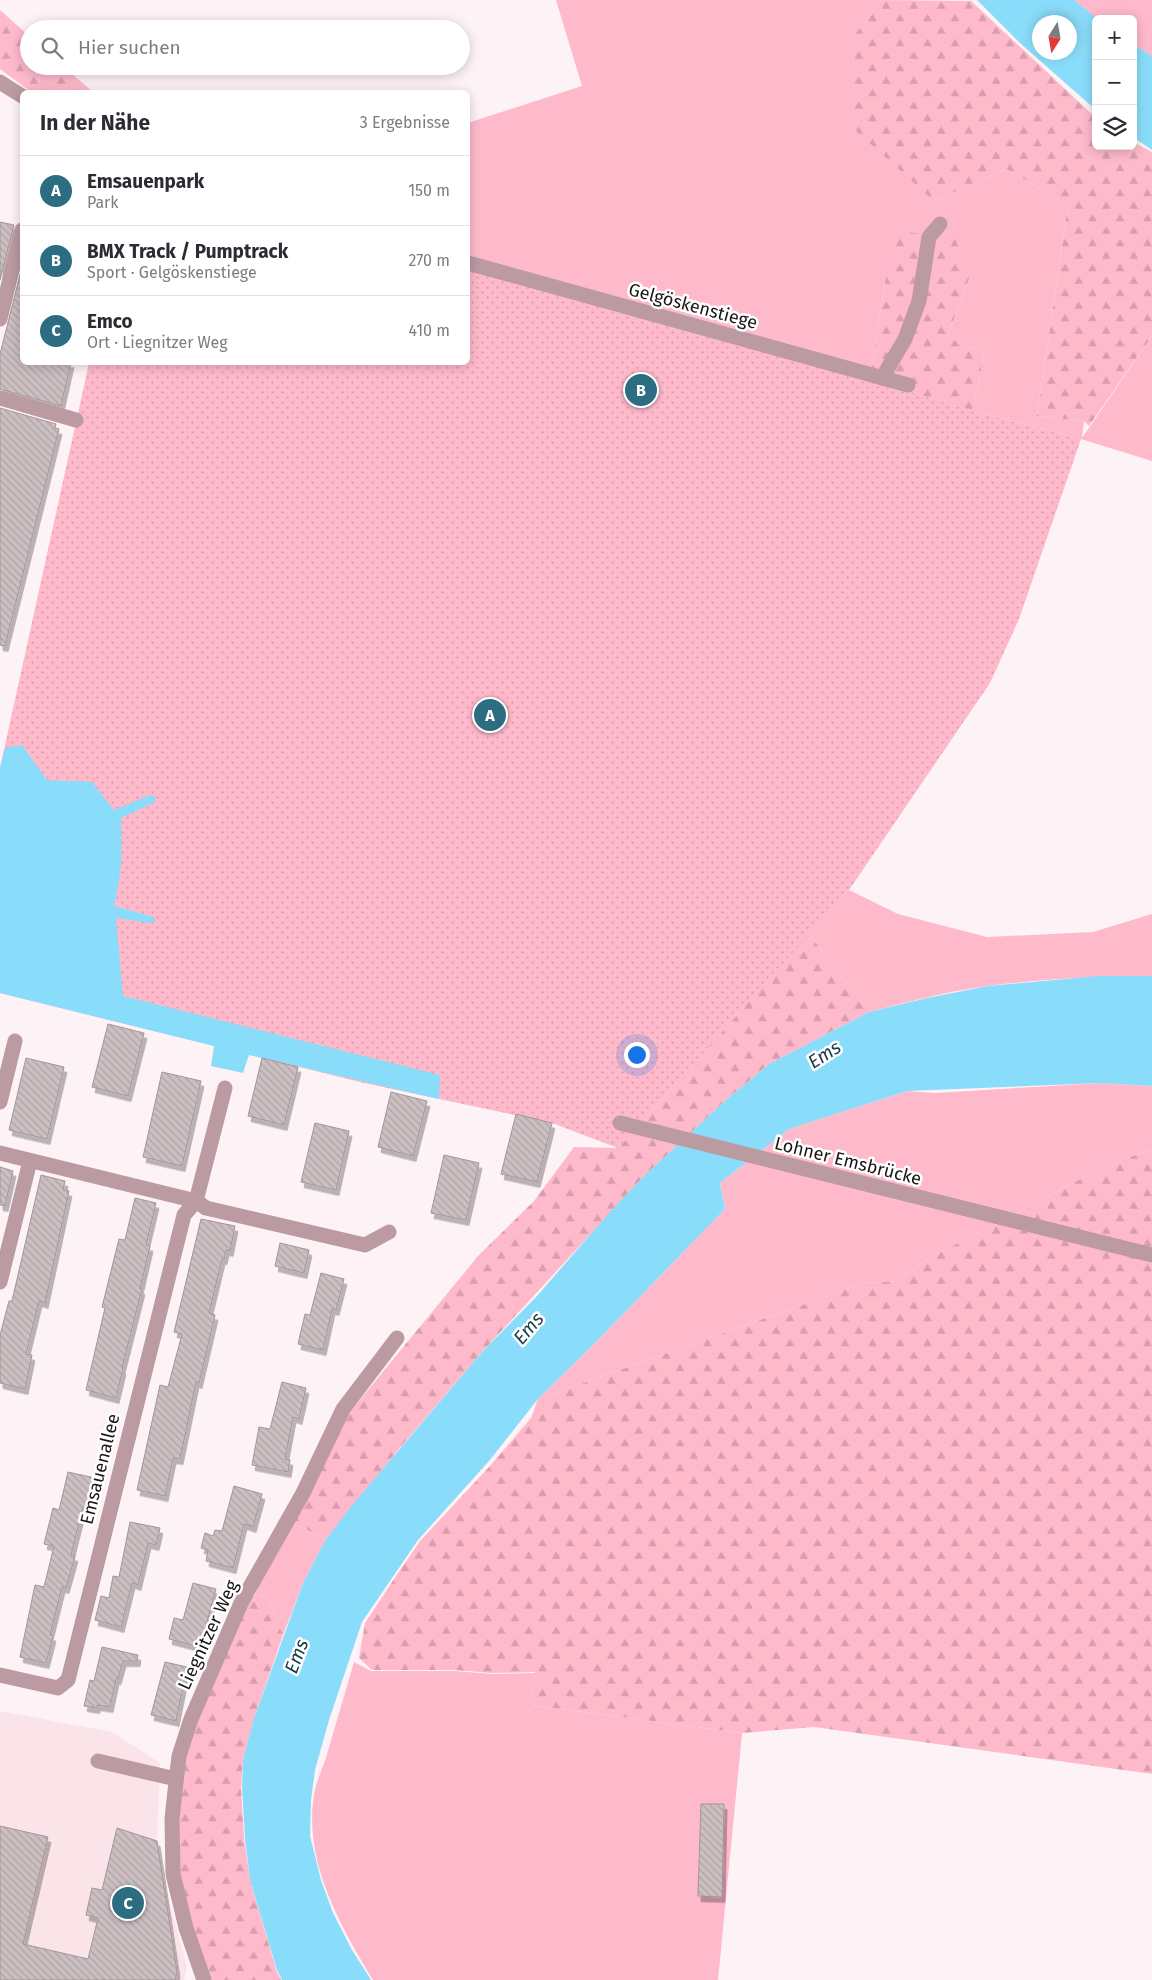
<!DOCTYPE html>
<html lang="de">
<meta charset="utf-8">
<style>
:root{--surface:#fff;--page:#f2f2f3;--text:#2b2b33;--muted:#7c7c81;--line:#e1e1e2;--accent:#2d6d81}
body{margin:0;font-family:"Fira Sans",sans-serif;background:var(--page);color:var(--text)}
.controls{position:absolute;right:15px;top:15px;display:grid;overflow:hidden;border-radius:8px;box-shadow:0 2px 12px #0003}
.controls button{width:45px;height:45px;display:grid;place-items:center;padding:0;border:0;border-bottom:1px solid var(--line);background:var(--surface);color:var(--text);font:25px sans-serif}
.compass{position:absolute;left:1032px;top:15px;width:45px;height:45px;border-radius:50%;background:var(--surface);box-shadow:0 2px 12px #0003;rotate:191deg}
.you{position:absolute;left:636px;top:1054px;width:18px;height:18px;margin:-12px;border:4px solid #fff;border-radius:50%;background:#1a73e8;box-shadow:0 0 0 8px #1a73e833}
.badge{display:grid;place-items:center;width:32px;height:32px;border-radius:50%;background:var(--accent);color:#fff;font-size:16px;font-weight:700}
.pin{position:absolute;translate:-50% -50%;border:2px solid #fff;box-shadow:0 1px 5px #0006}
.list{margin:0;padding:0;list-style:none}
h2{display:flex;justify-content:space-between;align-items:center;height:65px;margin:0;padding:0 20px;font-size:21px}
h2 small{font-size:16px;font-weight:400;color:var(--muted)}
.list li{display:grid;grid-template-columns:32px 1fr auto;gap:15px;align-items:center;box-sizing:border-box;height:70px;padding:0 20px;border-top:1px solid var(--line)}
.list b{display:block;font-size:19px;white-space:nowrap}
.list p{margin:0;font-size:16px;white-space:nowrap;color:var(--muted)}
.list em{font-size:16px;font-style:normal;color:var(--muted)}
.icon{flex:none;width:28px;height:28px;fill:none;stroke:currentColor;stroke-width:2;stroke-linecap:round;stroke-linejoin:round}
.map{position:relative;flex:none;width:1152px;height:1980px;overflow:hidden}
.search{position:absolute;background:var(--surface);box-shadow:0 2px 12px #0003;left:20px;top:20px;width:450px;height:55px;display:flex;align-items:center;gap:12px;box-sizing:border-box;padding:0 18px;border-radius:28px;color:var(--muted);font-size:19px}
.panel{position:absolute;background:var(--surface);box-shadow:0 2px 12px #0003;left:20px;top:90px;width:450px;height:275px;border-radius:8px}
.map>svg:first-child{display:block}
.built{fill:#fbe4e9}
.grass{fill:#feb9cb}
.forest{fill:url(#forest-firs)}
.park{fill:url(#park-dots)}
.water{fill:#8addfa;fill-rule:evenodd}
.building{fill:url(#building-back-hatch);stroke:#a19598;filter:url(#shadow)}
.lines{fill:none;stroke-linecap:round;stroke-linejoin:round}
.minor{stroke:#bb9aa2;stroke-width:15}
.labels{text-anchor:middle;stroke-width:5;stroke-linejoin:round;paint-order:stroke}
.street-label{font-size:18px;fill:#1a1617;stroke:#fff}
.water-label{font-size:19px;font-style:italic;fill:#173d49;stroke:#fff}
</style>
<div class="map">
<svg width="1152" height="1980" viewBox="0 0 1152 1980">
<defs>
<pattern id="forest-firs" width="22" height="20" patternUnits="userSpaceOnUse" patternTransform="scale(1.25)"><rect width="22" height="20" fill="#feb9cb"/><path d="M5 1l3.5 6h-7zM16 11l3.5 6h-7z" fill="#d99eae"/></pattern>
<pattern id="park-dots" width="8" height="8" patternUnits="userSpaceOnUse" patternTransform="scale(1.25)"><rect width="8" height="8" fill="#feb9cb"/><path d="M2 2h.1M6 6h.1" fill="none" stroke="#d99eae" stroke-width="1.8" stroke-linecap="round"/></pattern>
<pattern id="building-back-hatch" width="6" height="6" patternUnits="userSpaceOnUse" patternTransform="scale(1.25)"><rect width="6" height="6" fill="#ccbfc2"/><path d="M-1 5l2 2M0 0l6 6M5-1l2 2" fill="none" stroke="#afa3a6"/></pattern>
<filter id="shadow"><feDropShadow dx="3" dy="5.5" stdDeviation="0" flood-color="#0004"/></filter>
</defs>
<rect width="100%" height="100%" fill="#fdf2f5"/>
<!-- built -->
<polygon class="built" points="0,1711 112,1732 160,1763 157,1841 167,1894 187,1967 184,1980 0,1980"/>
<!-- grass -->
<g class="grass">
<polygon points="556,0 881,0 854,37 934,201 1006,169 1068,205 1037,416 1084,421 1082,438 1152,336 1152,461 1081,439 973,411 984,354 947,337 970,276 886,276 870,380 468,257 468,123 582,86"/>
<polygon points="1074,0 1152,0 1152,56 1133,44 1133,19 1098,19"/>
<path d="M849,890L898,914L987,937L1093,932L1152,914V976C1097,976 1043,979 988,986C948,991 908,1002 869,1012L809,934Z"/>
<polygon points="1101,1083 1152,1086 1152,1149 1101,1168 1005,1220 932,1256 896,1281 864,1283 538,1399 593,1345 725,1209 720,1183 789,1129 907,1091 935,1093"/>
<polygon points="289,1521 326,1539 303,1583 283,1635 268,1596 255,1595"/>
<path d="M354,1662L371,1671H454L493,1674L535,1673L530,1705L742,1733L718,1980H373C341,1927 306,1866 313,1802C314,1787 321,1772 326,1758C335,1726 345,1694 354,1662Z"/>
</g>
<!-- forest -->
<g class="forest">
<polygon points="881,0 971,1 1096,118 1096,146 1133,146 1133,142 1152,152 1152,336 1089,426 1084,421 1037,416 1068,205 1006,169 934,201 855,130 854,36"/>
<polygon points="0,10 29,36 29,66 63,66 93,92 31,92 0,69"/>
<polygon points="901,232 954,236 970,276 947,337 984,354 973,411 870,380 886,276"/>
<polygon points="809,934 869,1012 769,1064 727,1099 644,1176 482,1352 399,1449 326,1539 289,1521 344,1419 479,1255 534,1201 574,1147 618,1148"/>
<polygon points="1152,1149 1152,1774 814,1727 742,1733 530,1705 535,1672 493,1673 454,1670 372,1670 359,1658 365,1623 394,1579 420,1541 490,1466 531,1418 538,1399 864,1283 896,1281 932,1256 1005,1220 1101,1168"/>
<polygon points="255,1595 268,1596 283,1635 253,1721 243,1760 241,1788 244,1838 250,1880 277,1972 281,1980 210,1980 190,1926 179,1873 178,1819 184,1757 196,1721 244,1607"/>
</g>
<!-- park -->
<polygon class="park" points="468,257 973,411 1081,439 1019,619 990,683 849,890 618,1148 552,1123 364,1083 0,993 0,768 89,363 468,362"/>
<!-- water -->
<g class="water">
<path d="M977,0H1074L1098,19H1096V110L1021,44ZM1070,22V52H1040V22Z"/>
<polygon points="1133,44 1152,56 1152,150 1133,137"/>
<path d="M22,745L47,780L92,782L114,810L150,795L156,797L155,802L121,818C122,851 122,874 114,906L154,917L155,921L150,923L116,918L123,996L440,1075L439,1099L249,1055L243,1073L211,1066L214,1046L0,993V768L5,748Z"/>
<polygon points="1098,976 1152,976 1152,1086 1101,1083 907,1091 789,1129 720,1183 725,1209 593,1345 538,1399 489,1461 418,1540 362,1622 329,1720 315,1770 311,1800 310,1836 321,1880 333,1913 352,1950 371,1980 282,1980 277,1970 250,1880 245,1839 242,1787 243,1760 253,1721 303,1583 326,1539 353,1504 482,1352 537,1296 609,1213 644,1176 727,1099 769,1064 869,1012 927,998 988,986"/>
</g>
<!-- building -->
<g class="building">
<polygon points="0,222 14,225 0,280"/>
<polygon points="22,267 22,362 71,362 61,406 0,389 0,354"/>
<polygon points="0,408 56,424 55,428 59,429 5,646 0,645"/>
<polygon points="108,1024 144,1033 128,1096 92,1087"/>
<polygon points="26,1058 64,1067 47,1139 9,1130"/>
<polygon points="262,1058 298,1067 284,1125 248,1116"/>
<polygon points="162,1072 201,1081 182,1166 143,1157"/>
<polygon points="391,1092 427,1101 413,1156 378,1147"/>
<polygon points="516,1114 552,1123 537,1182 501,1174"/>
<polygon points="315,1123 349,1131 336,1190 301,1182"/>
<polygon points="444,1155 479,1163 466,1220 431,1213"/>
<polygon points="0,1167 13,1171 5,1206 0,1205"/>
<polygon points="41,1175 65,1181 63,1190 69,1191 45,1303 39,1301 26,1354 32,1355 25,1389 0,1383 0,1335 9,1301 12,1301"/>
<polygon points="135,1198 156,1203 146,1245 150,1246 140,1289 142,1289 122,1368 123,1369 116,1398 86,1390 105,1308 102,1307 119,1239 125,1240"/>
<polygon points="201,1219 235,1226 230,1251 226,1250 224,1259 222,1259 209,1313 215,1315 199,1383 196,1382 180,1459 173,1458 165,1496 137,1490 160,1385 168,1387 182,1334 174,1332"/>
<polygon points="280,1243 309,1250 304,1273 275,1266"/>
<polygon points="321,1273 344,1279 336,1310 332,1309 323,1350 298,1344 305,1314 310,1315"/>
<polygon points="282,1382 306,1388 299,1419 293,1417 285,1459 290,1460 288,1472 252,1465 259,1427 270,1429"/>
<polygon points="68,1472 95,1478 88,1509 83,1507 71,1555 75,1556 66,1588 62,1587 50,1635 53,1636 46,1663 20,1657 35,1585 44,1587 54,1546 44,1544 53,1508 59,1510"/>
<polygon points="234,1486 262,1494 253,1527 244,1524 233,1568 206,1561 208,1550 201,1548 205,1533 213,1536 215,1530 222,1531"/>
<polygon points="130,1522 160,1528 156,1545 148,1543 138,1585 132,1583 121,1627 95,1620 101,1596 109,1598 113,1576 119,1577"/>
<polygon points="193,1583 216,1589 200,1647 169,1639 174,1618 183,1620"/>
<polygon points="102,1647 138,1655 137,1661 123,1661 118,1679 116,1679 110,1707 97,1705 97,1708 84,1706 90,1680 94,1681"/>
<polygon points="165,1662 187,1667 176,1721 151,1715"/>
<polygon points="701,1804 724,1804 722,1897 698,1896"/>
<polygon points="0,1826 48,1837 23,1944 88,1959 98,1918 86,1915 92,1888 102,1890 117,1828 157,1841 177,1972 175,1980 0,1980"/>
</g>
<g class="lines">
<!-- minor -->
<g class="minor">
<polyline points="0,82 22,96"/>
<polyline points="468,263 908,385"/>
<polyline points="0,319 22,230"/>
<polyline points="882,378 905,339 919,301 929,237 940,224"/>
<polyline points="0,398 76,420"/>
<polyline points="0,1102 15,1041"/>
<polyline points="620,1123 1152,1255"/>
<polyline points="0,1153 196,1201 206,1208 365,1245 389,1232"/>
<polyline points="0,1282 30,1161"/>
<polyline points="0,1675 58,1688 68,1680 184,1215 196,1201 225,1088"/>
<polyline points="98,1761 176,1779"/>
<polyline points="204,1980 186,1928 173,1874 172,1819 175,1791 179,1756 191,1719 241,1603 303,1493 343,1409 397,1338"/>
</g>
</g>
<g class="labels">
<!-- street labels -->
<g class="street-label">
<text transform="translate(693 306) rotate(15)" y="6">Gelgöskenstiege</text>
<text transform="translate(848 1161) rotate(14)" y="6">Lohner Emsbrücke</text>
<text transform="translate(100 1469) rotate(-76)" y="6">Emsauenallee</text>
<text transform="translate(208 1635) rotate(-65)" y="6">Liegnitzer Weg</text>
</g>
<!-- water labels -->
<g class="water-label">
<text transform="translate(824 1054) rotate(-33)" y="7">Ems</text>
<text transform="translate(528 1328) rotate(-49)" y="7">Ems</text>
<text transform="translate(296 1656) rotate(-69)" y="7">Ems</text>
</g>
</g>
</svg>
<div class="controls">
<button>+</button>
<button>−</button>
<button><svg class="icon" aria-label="layers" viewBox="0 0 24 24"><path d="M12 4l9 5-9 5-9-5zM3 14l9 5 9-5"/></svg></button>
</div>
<svg class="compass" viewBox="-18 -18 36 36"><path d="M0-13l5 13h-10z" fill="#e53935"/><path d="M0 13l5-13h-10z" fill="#7c7c81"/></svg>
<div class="you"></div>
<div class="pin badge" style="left:490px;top:715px">A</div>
<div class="pin badge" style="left:641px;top:390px">B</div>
<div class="pin badge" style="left:128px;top:1903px">C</div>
<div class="search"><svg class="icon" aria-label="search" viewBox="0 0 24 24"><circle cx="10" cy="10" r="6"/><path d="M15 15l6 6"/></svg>Hier suchen</div>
<section class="panel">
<h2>In der Nähe<small>3 Ergebnisse</small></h2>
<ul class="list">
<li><span class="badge">A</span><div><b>Emsauenpark</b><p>Park</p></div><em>150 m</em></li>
<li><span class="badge">B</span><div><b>BMX Track / Pumptrack</b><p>Sport · Gelgöskenstiege</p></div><em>270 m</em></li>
<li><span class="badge">C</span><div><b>Emco</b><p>Ort · Liegnitzer Weg</p></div><em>410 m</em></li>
</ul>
</section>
</div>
